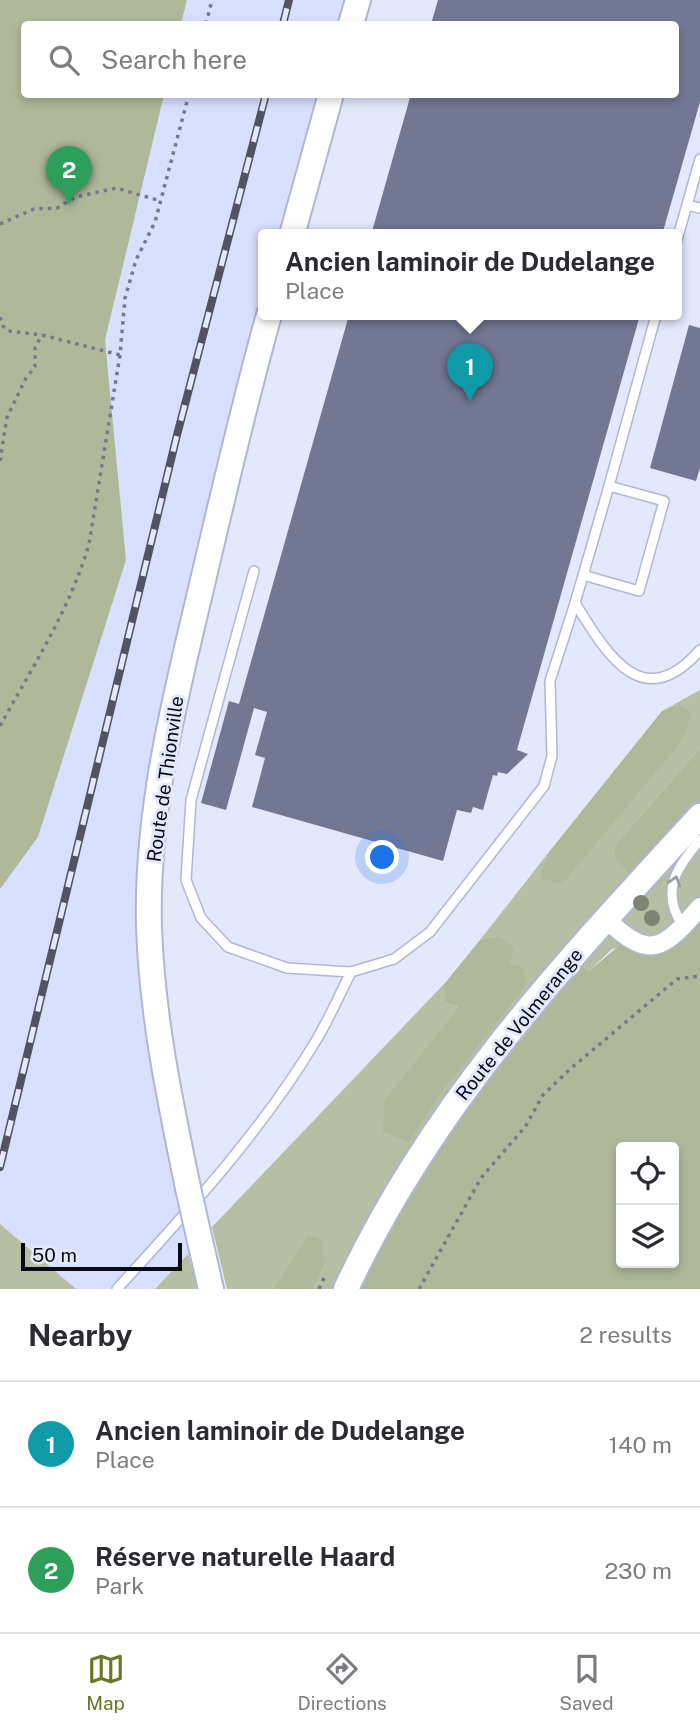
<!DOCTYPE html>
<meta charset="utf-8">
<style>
:root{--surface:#fff;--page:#f7f7f7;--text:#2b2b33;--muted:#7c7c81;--line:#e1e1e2;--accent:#677928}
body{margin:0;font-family:"Public Sans",sans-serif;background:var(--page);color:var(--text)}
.controls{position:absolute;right:21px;bottom:21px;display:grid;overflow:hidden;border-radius:7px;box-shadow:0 4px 10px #0003}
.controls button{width:63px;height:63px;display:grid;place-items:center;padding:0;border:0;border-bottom:2px solid var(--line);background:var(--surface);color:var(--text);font:35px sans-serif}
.scale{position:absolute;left:21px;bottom:18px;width:161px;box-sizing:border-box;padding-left:7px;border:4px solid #090a15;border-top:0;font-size:19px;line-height:24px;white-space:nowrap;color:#090a15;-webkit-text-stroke:5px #e4e8fc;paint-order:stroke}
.you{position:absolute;left:383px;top:858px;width:24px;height:24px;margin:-18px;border:5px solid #fff;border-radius:50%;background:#1a73e8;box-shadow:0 0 0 10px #1a73e833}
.badge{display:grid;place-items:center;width:46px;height:46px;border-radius:50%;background:var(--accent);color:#fff;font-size:23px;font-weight:700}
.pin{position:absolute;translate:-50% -58px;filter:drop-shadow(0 2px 4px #0008)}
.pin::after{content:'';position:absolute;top:37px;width:24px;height:21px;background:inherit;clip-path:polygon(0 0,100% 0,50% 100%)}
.popup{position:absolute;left:258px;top:229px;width:424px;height:91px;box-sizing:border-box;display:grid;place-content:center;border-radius:7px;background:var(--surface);filter:drop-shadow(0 2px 5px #0005);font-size:23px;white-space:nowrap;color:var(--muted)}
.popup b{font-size:26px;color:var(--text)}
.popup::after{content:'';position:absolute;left:50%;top:100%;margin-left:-14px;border:14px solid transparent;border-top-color:var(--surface)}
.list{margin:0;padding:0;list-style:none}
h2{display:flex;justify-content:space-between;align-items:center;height:91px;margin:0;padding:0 28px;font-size:30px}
h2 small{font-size:23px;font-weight:400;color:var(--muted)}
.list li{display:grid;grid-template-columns:46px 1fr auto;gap:21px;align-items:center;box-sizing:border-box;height:126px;padding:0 28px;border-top:2px solid var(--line)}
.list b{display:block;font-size:26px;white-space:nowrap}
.list p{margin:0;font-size:23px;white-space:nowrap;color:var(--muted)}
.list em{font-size:23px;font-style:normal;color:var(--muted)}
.icon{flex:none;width:38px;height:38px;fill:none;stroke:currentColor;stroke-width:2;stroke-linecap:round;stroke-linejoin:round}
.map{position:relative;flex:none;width:700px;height:1289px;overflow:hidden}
.search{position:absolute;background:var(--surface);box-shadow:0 4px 10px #0003;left:21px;right:21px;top:21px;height:77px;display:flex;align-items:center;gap:18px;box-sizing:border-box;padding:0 24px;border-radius:7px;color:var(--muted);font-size:26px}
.sheet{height:343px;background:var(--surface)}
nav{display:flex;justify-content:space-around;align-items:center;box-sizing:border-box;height:98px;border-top:2px solid var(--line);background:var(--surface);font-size:19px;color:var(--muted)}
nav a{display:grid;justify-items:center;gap:4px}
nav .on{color:var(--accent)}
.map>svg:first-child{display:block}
.built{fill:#d9dfff}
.green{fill:#b6bea4}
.forest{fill:#afb899;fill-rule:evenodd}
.building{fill:#727794}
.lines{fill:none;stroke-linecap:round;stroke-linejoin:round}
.lane-casing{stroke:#b0b6d6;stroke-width:12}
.street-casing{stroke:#b0b6d6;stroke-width:21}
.secondary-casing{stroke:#b0b6d6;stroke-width:28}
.path{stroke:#777989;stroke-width:3.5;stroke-dasharray:3.5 5;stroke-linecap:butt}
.lane{stroke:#fff;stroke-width:9}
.street{stroke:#fff;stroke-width:18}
.secondary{stroke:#fff;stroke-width:24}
.rail-casing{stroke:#515361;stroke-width:8}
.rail{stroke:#e4e8fc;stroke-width:5;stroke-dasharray:16;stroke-linecap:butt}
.secondary-bridge-casing{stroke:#b0b6d6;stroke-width:28;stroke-linecap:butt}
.secondary-bridge{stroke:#fff;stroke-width:24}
.tree{fill:#7d8571}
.oneway{stroke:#9d9da1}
.labels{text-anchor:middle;stroke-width:6;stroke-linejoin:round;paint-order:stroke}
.street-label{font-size:19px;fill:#090a15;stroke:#e4e8fc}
</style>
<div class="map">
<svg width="700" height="1289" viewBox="0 0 700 1289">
<rect width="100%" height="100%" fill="#e4e8fc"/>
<!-- built -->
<g class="built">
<polygon points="187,0 345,0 338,24 181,24"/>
<polygon points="164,95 318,95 279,235 264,235 263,289 235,391 153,751 140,835 138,926 144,1012 156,1099 176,1202 188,1188 200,1241 155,1289 76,1289 0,1224 0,889 38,837 126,560 105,340"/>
</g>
<!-- green -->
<g class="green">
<polygon points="700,690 700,748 615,845 613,855 700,816 700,907 668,939 612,949 589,971 572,958 346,1289 313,1289 325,1265 310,1234 273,1289 227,1289 212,1227 445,983 445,1003 458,1007 385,1101 409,1141 444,1089 509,963 497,936 480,940 549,852 541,878 679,704 662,711"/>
<polygon points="0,1224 76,1289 0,1289"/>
<polygon points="188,1254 198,1289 155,1289"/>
</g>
<!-- forest -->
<g class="forest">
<polygon points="0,0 187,0 181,24 24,24 24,94 164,95 105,340 126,560 38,837 0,889"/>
<polygon points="679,704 692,713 681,742 562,884 540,878 549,852 662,711"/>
<polygon points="700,748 700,816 650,871 628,872 613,855 615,845"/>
<path d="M700,907V1289H346L357,1265L571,958L589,971L627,939L655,946ZM621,1147H674V1263H621Z"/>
<polygon points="497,936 515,948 509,963 522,967 527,984 444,1089 409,1142 383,1132 385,1100 458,1007 445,1003 445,983 480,940"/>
<polygon points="309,1234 322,1241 325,1265 313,1289 273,1289"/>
</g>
<!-- building -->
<g class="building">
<polygon points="438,0 700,0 700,102 662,235 371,235 411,94 676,94 676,24 431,24"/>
<polygon points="349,315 640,315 517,750 528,754 507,774 498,772 497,776 493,775 483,810 473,807 471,813 457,810 443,861 252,807 265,758 255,755 267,712 254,708 226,810 201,803 229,701 239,704"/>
<polygon points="689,325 700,328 700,468 696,481 650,468"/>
</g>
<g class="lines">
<!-- lane casing -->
<g class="lane-casing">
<g id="lane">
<polyline points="687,205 700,159"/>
<polyline points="676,243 687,205 700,208"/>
<polyline points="609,486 656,315"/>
<polyline points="254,571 191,800 186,880 201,918 228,947 287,968 351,972 394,959 430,932 544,786 552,756 550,681 575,603"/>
<path d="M583,575L639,591L664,501L609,486L575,603C607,654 642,716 700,650"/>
<path d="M683,926C660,892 676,868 700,840"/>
<path d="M117,1289C189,1210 262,1131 317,1039C330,1017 340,994 351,972"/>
</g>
</g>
<!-- street casing -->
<g class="street-casing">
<path id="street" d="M606,919C650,961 663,950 700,907"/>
</g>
<!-- secondary casing -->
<g class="secondary-casing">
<g id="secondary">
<polyline points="351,24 358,0"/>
<polyline points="292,235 331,94"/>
<path d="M188,1188C170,1101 152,1016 149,927C146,813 174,702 200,593C222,500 243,407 269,315"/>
<polyline points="200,1241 211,1289"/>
<path d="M346,1289C432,1104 563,965 700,816"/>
</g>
</g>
<!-- path -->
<g class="path">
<polyline points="206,24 212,0"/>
<polyline points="0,224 34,209 57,208 76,197 116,188 161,201"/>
<polyline points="0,317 3,326 8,331 42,335 120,355"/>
<polyline points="0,461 7,417 26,378 35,367 35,347 42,335"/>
<path d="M0,726C33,666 70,609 89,544L120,355L125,298L136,260L155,222L189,94"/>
<polyline points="319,1289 324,1278"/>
<polyline points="419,1289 481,1178 525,1127 543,1095 569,1070 677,979 700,976"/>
</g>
<!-- lane -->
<use href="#lane" class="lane"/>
<!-- street -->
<use href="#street" class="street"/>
<!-- secondary -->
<use href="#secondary" class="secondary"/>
<!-- rail casing -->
<g class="rail-casing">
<g id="rail">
<polyline points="283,24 289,0"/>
<polyline points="0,1167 177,435 266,94"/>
</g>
</g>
<!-- rail -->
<use href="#rail" class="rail"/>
<!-- secondary-bridge casing -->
<g class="secondary-bridge-casing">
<polyline id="secondary-bridge" points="188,1188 200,1241"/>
</g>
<!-- secondary-bridge -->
<use href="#secondary-bridge" class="secondary-bridge"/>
</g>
<!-- trees -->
<g class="tree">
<circle cx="641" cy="903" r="8"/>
<circle cx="652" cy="918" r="8"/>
</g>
<!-- one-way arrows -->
<defs><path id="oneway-chevron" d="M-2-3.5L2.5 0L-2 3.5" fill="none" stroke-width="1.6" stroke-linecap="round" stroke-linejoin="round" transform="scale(1.75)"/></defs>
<use class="oneway" href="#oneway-chevron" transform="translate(675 881) rotate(-73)"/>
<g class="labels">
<!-- street labels -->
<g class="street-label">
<text transform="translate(165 779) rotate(-82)" y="7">Route de Thionville</text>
<text transform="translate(519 1024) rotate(-51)" y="7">Route de Volmerange</text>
</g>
</g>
</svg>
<div class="controls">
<button><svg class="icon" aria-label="locate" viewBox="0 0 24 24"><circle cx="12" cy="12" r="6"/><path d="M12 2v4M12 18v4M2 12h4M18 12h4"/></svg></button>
<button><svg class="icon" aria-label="layers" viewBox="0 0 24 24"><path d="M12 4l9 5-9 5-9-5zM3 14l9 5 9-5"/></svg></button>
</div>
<div class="scale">50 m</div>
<div class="you"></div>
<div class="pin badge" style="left:470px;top:401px;background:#0f9aa8">1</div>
<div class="popup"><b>Ancien laminoir de Dudelange</b>Place</div>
<div class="pin badge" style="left:69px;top:204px;background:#2e9e5b">2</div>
<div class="search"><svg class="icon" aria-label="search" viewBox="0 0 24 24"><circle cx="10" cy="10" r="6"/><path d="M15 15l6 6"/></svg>Search here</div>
</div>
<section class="sheet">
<h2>Nearby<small>2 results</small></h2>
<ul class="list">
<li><span class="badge" style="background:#0f9aa8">1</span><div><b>Ancien laminoir de Dudelange</b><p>Place</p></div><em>140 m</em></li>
<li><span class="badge" style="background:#2e9e5b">2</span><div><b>Réserve naturelle Haard</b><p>Park</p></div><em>230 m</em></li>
</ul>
</section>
<nav>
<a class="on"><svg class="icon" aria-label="map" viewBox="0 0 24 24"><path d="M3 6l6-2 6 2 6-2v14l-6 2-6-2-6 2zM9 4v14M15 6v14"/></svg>Map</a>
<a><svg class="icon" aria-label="directions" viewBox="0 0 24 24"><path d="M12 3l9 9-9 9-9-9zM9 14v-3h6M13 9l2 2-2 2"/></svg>Directions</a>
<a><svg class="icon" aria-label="saved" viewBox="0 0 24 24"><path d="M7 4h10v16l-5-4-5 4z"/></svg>Saved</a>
</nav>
